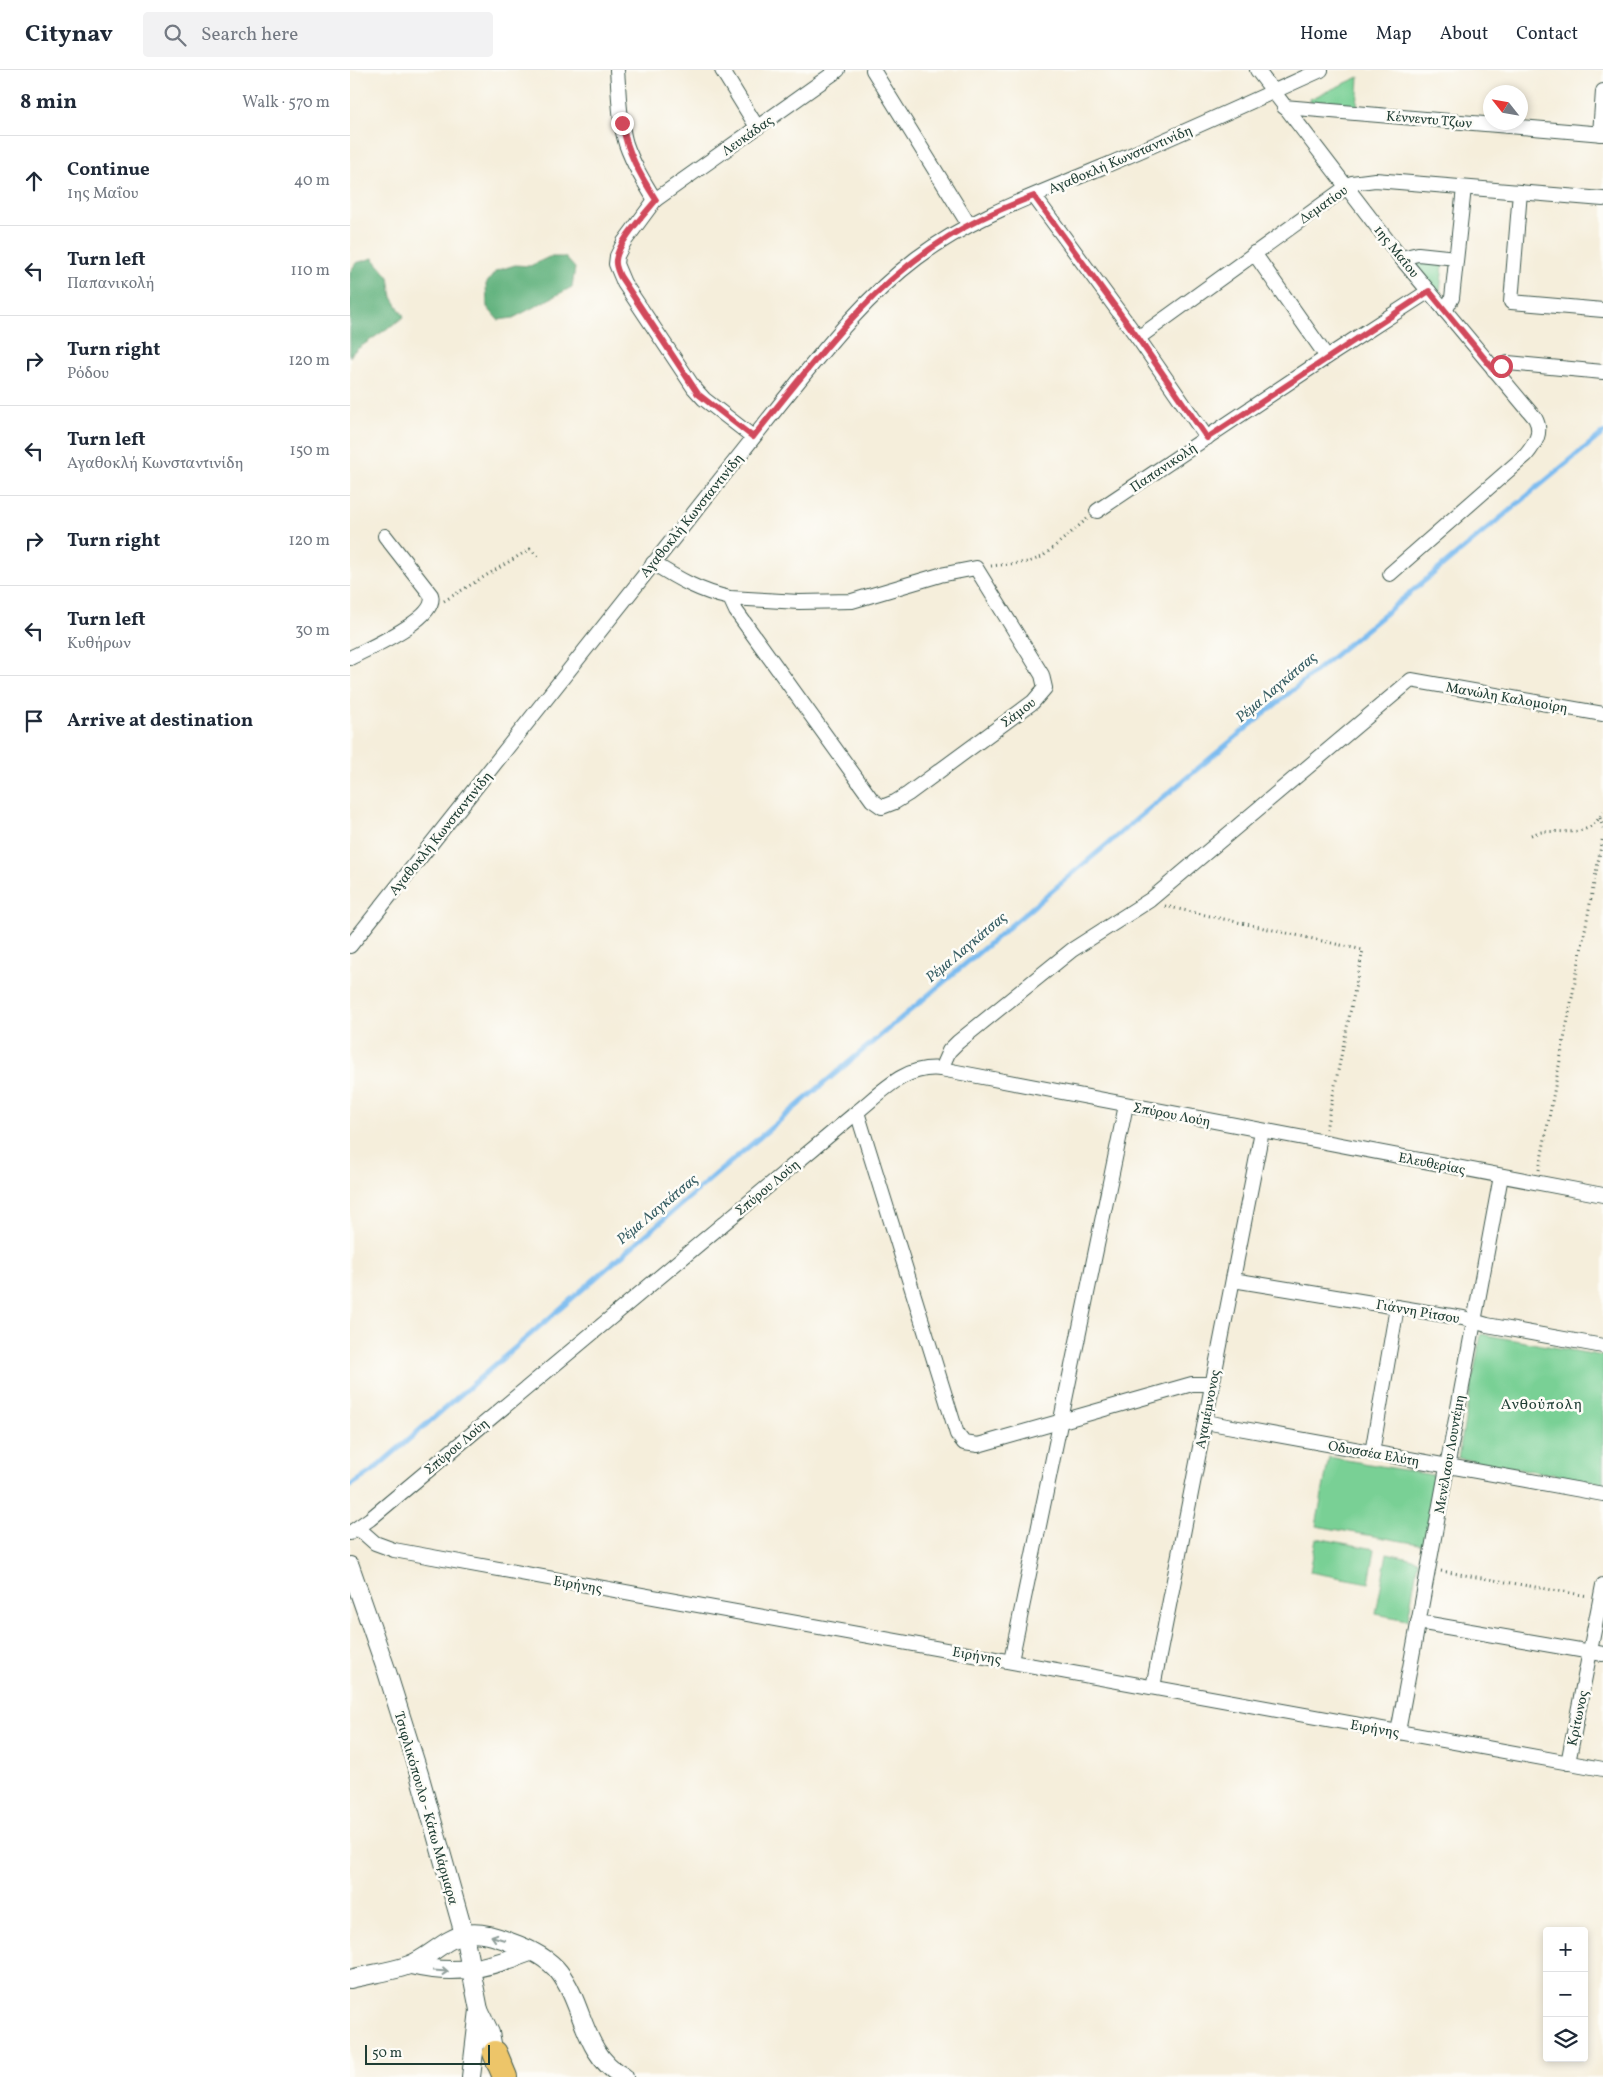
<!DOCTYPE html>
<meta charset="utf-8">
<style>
:root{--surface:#fff;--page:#f2f2f3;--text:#1f2937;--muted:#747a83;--line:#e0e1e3}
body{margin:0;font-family:Vollkorn,serif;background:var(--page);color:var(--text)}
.controls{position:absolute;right:15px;bottom:15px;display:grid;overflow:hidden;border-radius:5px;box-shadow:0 2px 8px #0003}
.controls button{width:45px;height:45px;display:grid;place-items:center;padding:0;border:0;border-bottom:1px solid var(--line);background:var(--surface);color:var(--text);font:25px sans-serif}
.compass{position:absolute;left:1133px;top:15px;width:45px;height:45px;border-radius:50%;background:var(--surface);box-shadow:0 2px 8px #0003;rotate:301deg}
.scale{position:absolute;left:15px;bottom:12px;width:125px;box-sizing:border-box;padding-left:5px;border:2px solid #1f3d34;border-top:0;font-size:14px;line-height:18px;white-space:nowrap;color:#1f3d34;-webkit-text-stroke:4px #fdfcf7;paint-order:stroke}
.stop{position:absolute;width:15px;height:15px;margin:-11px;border:4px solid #d1495b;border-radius:50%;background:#fff}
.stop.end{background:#d1495b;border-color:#fff;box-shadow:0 1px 5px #0008}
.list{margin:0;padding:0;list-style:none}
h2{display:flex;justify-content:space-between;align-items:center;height:65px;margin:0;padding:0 20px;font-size:21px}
h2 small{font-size:16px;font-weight:400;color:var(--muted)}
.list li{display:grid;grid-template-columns:32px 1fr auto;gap:15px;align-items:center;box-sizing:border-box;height:90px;padding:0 20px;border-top:1px solid var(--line)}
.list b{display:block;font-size:19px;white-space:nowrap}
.list p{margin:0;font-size:16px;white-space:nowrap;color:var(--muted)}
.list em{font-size:16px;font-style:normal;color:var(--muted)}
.icon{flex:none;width:28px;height:28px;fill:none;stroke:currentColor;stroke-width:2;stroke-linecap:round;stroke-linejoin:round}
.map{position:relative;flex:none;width:1253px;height:2007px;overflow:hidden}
header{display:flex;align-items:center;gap:30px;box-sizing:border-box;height:70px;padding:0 25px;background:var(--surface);border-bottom:1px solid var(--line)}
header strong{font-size:24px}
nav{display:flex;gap:28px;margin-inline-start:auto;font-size:18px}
.search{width:350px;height:45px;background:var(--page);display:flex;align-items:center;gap:12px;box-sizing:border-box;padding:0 18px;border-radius:5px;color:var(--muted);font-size:19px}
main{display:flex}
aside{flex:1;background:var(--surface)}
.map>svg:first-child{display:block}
.green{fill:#79d095;stroke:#4c8664}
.forest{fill:#62b27e;stroke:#407859}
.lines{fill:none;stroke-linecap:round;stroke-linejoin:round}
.stream{stroke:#7bbcf0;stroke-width:5}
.minor-casing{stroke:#3f584d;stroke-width:16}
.tertiary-casing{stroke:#3f584d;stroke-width:20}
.trunk-casing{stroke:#3f584d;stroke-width:26}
.path{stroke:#3f584d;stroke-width:3;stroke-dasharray:1 4;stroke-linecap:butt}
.minor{stroke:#fff;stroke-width:14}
.tertiary{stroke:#fff;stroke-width:18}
.trunk{stroke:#edc569;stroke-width:24}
.oneway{stroke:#8f9e9a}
.route{stroke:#d1495b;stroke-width:6}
.labels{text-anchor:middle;stroke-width:5;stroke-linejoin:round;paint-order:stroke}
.street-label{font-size:14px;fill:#1f3d34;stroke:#fdfcf7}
.water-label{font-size:15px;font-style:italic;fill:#365d63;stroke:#fdfcf7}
.neighbourhood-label{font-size:15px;letter-spacing:1px;fill:#1f3d34;stroke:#fdfcf7}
</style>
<header>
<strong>Citynav</strong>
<div class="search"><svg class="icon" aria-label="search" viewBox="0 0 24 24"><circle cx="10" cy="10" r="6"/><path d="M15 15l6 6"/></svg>Search here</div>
<nav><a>Home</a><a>Map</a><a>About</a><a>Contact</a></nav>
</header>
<main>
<aside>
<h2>8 min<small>Walk · 570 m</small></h2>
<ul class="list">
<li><svg class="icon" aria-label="ahead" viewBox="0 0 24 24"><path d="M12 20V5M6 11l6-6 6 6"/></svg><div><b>Continue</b><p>1ης Μαΐου</p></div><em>40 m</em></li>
<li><svg class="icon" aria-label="left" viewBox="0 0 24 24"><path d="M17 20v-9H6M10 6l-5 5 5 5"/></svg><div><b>Turn left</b><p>Παπανικολή</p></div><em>110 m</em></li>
<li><svg class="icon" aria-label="right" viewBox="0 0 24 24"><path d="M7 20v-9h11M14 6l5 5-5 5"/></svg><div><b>Turn right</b><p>Ρόδου</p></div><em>120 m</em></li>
<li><svg class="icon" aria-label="left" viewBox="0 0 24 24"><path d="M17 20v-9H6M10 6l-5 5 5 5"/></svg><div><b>Turn left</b><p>Αγαθοκλή Κωνσταντινίδη</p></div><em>150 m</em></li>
<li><svg class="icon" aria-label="right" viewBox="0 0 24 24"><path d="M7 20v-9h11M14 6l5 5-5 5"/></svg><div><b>Turn right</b></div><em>120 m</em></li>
<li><svg class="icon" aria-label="left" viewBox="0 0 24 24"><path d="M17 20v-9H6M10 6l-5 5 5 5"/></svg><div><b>Turn left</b><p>Κυθήρων</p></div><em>30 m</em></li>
<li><svg class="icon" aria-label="arrive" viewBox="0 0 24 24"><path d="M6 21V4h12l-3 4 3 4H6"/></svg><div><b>Arrive at destination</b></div></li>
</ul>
</aside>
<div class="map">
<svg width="1253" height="2007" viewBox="0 0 1253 2007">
<rect width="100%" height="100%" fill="#fdfcf7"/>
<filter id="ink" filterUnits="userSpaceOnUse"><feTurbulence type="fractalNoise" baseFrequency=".02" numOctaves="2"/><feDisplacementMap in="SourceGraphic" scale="10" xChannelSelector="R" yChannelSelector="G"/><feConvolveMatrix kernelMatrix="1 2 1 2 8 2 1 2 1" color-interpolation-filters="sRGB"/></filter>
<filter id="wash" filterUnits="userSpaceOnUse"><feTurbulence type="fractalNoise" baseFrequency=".0096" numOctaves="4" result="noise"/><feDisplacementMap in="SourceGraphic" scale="20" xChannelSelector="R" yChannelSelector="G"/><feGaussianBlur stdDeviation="1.12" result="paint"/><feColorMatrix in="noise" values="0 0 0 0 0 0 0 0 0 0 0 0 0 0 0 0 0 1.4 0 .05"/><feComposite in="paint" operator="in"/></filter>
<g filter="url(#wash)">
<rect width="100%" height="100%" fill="#f5eedb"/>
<!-- green -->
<g class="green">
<polygon points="1009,7 1007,39 961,35 960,29"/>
<polygon points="1070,190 1091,192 1093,195 1090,222 1087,224 1064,194"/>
<polygon points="1131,1264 1253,1286 1253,1413 1108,1388"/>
<polygon points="979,1387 1088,1406 1075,1475 966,1456"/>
<polygon points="966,1468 1025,1479 1019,1513 960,1502"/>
<polygon points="1037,1483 1068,1490 1058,1550 1026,1544"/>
</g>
<!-- forest -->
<g class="forest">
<polygon points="199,187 215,187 225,198 222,217 163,248 148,250 137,237 136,214 146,201 165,195 180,196"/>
<polygon points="23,188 39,207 42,227 54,247 3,282 0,287 0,202 6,193"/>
</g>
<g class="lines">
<!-- stream -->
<polyline class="stream" points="0,1416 21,1402 365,1105 793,744 1253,363"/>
</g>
</g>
<g filter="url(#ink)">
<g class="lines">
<!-- minor casing -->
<g class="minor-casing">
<g id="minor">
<path d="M267,0C269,24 269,51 276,74C283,94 294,112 305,130"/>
<polyline points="372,0 407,57"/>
<polyline points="523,0 619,155"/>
<path d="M907,0L1051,188L1185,348C1193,362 1185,374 1176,385L1040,504"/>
<polyline points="934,37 1253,64"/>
<polyline points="1250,64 1253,21"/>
<polyline points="1170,122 1161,232 1253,240"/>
<polyline points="684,126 788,268 857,368"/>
<polyline points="904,183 977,287"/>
<polyline points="1051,188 1068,184 1106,188"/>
<polyline points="1095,241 1102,228 1114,118"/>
<polyline points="788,268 1002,113 1025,110 1253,129"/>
<polyline points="1144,300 1158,293 1253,302"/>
<polyline points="403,367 354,329 344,318 274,213 266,194 267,186 274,172 305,130 488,0"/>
<polyline points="747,441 977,287 1079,221"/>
<path d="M303,493C328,509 351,522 380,528L386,541L522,730L532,737L545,732L558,724L683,632L695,618L692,605L626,498L590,505L502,531L449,532L380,528"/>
<path d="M0,588C17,579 89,548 81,525L35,466"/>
<path d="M0,876L431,333C473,281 514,228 567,188C622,147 688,124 750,98C824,67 898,33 971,0"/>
<polyline points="591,999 599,981 608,972 722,880 800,830 1061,610 1253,644"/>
<polyline points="507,1042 607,1364 614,1373 628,1375 842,1314 862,1314"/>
<polyline points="883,1210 1113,1248 1137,1255 1253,1276"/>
<polyline points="855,1352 1253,1424"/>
<polyline points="1022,1383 1047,1237"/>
<polyline points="8,1458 25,1473 44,1480 1253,1699"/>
<path d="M0,1463L20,1449L507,1042C533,1021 555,995 591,999L1253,1125"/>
<polyline points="1068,1552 1253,1584"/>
<polyline points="661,1591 776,1035"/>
<polyline points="803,1617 912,1061"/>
<polyline points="1048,1662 1151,1106"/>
<polyline points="1218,1693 1253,1515"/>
</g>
</g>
<!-- tertiary casing -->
<g class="tertiary-casing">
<g id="tertiary">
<polyline points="0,1496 37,1602 69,1704 114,1864 129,1940 121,2007"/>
<path d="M61,1895C105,1906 138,1898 180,1882"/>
<path d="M0,1909C19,1904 41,1902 59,1895C79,1888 95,1868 116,1864C131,1861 147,1867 160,1872C177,1878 198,1888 209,1902C235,1936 232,1984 274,2007"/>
<polyline points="129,1940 140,1963 146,1994"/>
</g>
</g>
<!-- trunk casing -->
<g class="trunk-casing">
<polyline id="trunk" points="145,1983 155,2007"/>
</g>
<!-- path -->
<g class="path">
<polyline points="641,496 678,492 692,487 737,449"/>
<polyline points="94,531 180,479 190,488"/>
<polyline points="1250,748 1253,758"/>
<path d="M1181,765C1207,754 1235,775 1253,742"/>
<polyline points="815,836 1013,880 976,1059"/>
<polyline points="1189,1100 1253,766"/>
<polyline points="1091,1501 1238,1526"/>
</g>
<!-- minor -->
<use href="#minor" class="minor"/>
<!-- tertiary -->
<use href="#tertiary" class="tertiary"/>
<!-- trunk -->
<use href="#trunk" class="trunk"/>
</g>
<!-- one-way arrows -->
<defs><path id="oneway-shaft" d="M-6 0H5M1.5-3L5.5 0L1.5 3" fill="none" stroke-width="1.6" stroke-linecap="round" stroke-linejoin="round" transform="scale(1.25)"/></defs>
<g class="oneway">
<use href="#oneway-shaft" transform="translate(148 1868) rotate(-163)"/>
<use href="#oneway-shaft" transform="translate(91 1901) rotate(4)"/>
</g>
</g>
<g class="lines" filter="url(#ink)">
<!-- route -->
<path class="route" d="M272,53C277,82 290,105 306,130C294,145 268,172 266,190C265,196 268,201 270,206L348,324L403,367C462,294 518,217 598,167C625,150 655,137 684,126L788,268L857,368L1079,221L1144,300L1151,296"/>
</g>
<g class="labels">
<!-- street labels -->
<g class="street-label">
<text transform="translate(1079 49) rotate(5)" y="5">Κέννεντυ Τζων</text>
<text transform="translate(397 65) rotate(-35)" y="5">Λευκάδας</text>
<text transform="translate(770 89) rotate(-23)" y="5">Αγαθοκλή Κωνσταντινίδη</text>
<text transform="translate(973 134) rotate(-35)" y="5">Δεματίου</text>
<text transform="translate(1047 181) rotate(51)" y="5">1ης Μαΐου</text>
<text transform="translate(813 397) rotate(-34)" y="5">Παπανικολή</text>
<text transform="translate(341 445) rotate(-51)" y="5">Αγαθοκλή Κωνσταντινίδη</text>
<text transform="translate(1157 627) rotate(10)" y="5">Μανώλη Καλομοίρη</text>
<text transform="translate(668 642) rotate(-37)" y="5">Σάμου</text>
<text transform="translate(90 763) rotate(-51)" y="5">Αγαθοκλή Κωνσταντινίδη</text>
<text transform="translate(822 1044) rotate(11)" y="5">Σπύρου Λούη</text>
<text transform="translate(1082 1093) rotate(11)" y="5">Ελευθερίας</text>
<text transform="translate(417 1117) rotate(-40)" y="5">Σπύρου Λούη</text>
<text transform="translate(1068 1241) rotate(10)" y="5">Γιάννη Ρίτσου</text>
<text transform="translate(857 1339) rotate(-79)" y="5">Αγαμέμνονoς</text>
<text transform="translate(106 1376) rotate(-40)" y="5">Σπύρου Λούη</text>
<text transform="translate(1024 1383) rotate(10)" y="5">Οδυσσέα Ελύτη</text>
<text transform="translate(1099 1384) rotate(-80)" y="5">Μενέλαου Λουντέμη</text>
<text transform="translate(228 1514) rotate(10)" y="5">Ειρήνης</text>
<text transform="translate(627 1585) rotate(10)" y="5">Ειρήνης</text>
<text transform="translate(1227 1648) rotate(-78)" y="5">Κρίτωνος</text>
<text transform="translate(1025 1658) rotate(10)" y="5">Ειρήνης</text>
<text transform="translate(77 1738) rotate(74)" y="5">Τσιφλικόπουλο - Κάτω Μάρμαρα</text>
</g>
<!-- water labels -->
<g class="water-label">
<text transform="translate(926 617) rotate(-40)" y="5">Ρέμα Λαγκάτσας</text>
<text transform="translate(616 877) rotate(-40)" y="5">Ρέμα Λαγκάτσας</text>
<text transform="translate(307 1139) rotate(-40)" y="5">Ρέμα Λαγκάτσας</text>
</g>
<!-- neighbourhood labels -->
<g class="neighbourhood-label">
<text x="1192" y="1339">Ανθούπολη</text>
</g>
</g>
</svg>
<div class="controls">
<button>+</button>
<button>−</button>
<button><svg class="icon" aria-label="layers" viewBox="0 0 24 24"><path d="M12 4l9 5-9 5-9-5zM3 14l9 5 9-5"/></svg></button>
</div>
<svg class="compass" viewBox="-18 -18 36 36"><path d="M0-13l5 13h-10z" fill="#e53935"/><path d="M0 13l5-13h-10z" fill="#747a83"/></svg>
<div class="scale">50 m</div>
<div class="stop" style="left:1151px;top:296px"></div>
<div class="stop end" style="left:272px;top:53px"></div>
</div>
</main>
